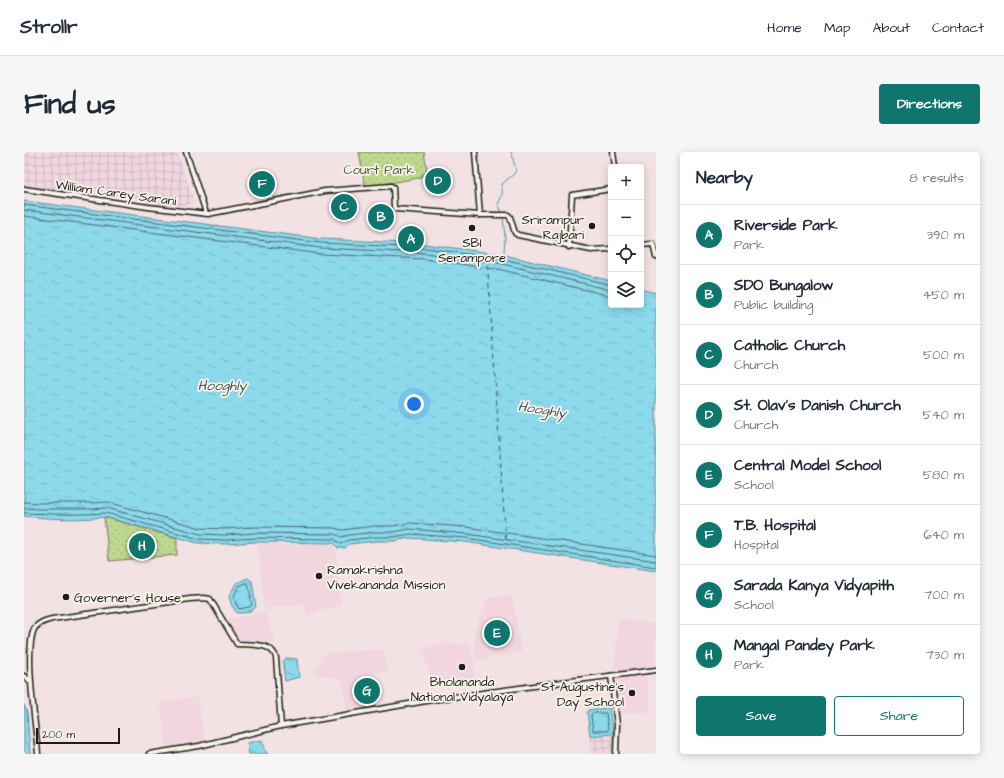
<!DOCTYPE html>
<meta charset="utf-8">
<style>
:root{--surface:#fff;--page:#f6f6f7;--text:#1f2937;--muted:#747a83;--line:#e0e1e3;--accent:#0f766e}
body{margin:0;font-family:"Architects Daughter",sans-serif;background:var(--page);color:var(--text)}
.controls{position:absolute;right:12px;top:12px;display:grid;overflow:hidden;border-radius:4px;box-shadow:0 2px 10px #0003}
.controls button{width:36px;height:36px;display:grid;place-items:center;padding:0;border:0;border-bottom:1px solid var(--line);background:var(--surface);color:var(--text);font:20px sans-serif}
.scale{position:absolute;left:12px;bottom:10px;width:84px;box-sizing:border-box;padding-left:4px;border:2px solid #1c1c1c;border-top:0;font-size:11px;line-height:14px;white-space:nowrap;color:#1c1c1c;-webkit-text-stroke:3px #f7f3e8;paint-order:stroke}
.you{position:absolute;left:390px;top:252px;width:14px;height:14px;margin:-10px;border:3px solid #fff;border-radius:50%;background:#1a73e8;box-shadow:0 0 0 6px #1a73e833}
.badge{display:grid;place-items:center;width:26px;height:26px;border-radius:50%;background:var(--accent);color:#fff;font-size:13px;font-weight:700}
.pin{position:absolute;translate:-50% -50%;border:2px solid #fff;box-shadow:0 1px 4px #0006}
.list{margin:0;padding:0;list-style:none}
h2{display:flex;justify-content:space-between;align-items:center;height:52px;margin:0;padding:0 16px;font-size:17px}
h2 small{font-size:13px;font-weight:400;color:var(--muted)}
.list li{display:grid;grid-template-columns:26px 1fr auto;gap:12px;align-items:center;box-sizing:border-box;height:60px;padding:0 16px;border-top:1px solid var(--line)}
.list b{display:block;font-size:15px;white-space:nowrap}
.list p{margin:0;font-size:13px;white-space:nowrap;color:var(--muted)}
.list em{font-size:13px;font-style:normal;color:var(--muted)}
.actions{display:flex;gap:8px;padding:12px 16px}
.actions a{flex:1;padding:9px 0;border:1px solid var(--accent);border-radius:4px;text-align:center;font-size:14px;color:var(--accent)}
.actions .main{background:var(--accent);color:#fff}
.icon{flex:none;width:22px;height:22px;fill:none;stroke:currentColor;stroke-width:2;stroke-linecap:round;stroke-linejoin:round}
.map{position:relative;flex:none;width:632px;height:602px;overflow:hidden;border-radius:4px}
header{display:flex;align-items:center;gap:24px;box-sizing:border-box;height:56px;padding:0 20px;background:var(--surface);border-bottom:1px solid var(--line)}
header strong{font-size:19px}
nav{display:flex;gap:22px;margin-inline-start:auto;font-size:14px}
.intro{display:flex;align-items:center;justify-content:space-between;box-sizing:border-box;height:96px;padding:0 24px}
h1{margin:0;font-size:28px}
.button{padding:10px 18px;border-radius:4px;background:var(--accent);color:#fff;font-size:14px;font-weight:700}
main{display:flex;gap:24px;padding:0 24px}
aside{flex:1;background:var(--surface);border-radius:4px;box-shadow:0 2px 10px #0003}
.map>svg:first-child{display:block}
.built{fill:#f1d6e0}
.industrial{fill:url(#industrial-grid)}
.grass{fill:url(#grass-dots);stroke:#6e7a56}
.water{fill:url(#water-ripples);stroke:#5f8d99}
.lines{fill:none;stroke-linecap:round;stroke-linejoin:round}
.shore{stroke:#49686f;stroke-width:1}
.stream{stroke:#5f8d99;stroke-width:1}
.ferry{stroke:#3e555a;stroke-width:1;stroke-dasharray:5 4;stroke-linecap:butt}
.minor-casing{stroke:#1c1c1c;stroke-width:7}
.minor{stroke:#f7f3e8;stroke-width:4}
.poi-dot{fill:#1c1c1c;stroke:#f7f3e8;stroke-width:1.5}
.labels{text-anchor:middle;stroke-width:3.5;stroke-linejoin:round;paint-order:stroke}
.park-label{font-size:13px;fill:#4d543e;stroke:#f7f3e8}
.street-label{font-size:13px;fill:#1c1c1c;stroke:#f7f3e8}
.poi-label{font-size:13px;fill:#1c1c1c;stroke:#f7f3e8;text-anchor:end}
.water-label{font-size:14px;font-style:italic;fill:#3e555a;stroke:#f7f3e8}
</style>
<header>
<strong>Strollr</strong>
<nav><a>Home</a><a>Map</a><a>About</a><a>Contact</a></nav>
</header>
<div class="intro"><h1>Find us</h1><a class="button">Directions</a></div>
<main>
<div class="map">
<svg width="632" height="602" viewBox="0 0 632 602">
<defs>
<pattern id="industrial-grid" width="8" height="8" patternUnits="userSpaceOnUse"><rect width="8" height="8" fill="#f1d6e0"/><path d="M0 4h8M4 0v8" fill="none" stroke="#ceb7c0"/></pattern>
<pattern id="grass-dots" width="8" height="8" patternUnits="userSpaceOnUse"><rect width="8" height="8" fill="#bfd88f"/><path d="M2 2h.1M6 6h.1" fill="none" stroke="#a4b97b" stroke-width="1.8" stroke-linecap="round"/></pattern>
<pattern id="water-ripples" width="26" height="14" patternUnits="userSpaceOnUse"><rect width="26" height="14" fill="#8cd9ec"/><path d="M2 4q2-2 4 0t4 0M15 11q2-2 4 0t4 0" fill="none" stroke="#78baca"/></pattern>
</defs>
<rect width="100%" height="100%" fill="#f3e2e3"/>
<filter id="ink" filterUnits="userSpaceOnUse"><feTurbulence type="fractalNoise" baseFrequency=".025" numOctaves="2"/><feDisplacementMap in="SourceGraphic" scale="8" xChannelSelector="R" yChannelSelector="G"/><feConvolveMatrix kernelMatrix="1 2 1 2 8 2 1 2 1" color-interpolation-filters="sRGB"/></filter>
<g filter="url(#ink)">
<!-- built -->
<g class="built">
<polygon points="234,392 309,392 312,397 317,454 294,458 284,464 281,459 280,452 240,457"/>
<polygon points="488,444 498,500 452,509 450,486 451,476 464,446"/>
<polygon points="241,459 252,492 229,490 213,490 201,470 206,467"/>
<polygon points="595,466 632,472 632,517 589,523"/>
<polygon points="423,490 424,493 447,492 452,525 409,532 398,499 409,493"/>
<polygon points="360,497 364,519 349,522 351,557 323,561 317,527 290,522 299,502"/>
<polygon points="622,522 627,560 594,562 590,527"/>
<polygon points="173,545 181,591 143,597 136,550"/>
</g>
<!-- industrial -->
<g class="industrial">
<polygon points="0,0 153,0 171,51 135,57 109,45 0,35"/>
<polygon points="591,583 591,602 567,602 565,585"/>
</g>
<!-- grass -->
<g class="grass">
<polygon points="335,0 400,0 403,19 395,26 341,35"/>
<polygon points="80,365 153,386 153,403 85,409"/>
</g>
<!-- water -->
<g class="water">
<path d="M0,49L298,87L401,92L481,103L587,129V153H617V137L632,141V419L441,390L386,386L370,389H353L325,392L321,396H314L310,391L231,390L201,392L174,391L81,365C55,368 26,367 0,364Z"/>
<path d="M224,426L228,429L232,455C226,461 221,461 213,461L208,454L205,445L212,431Z"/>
<polygon points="262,506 273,507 275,525 261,529 259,510"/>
<polygon points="0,553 3,560 6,602 0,602"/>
<polygon points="585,556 589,580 588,582 566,584 563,560 564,558"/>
<polygon points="238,588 243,602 225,602 223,591"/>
</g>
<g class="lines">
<!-- shore -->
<g class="shore">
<polyline points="0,53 297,91 401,96 480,107 587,133"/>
<polyline points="0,58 297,96 401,101 479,112 587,138"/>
<polyline points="0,64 297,102 400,107 478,118 587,144"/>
<polyline points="0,350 15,351 68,351 83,350 177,376 201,377 230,375 310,376 318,378 351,374 369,374 386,371 442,375 632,403"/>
<polyline points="0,356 14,357 68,357 83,356 176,382 201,383 231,381 310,382 318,385 325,383 352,380 369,380 386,377 443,382 632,409"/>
<path d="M0,361C27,362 55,363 82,361L175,387L201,388L231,386L310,387L317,392L325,388L352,385H370L386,382L442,386L632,415"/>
<path d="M223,431C227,437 226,446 228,453L225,455L215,457L212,452L210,444L215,434Z"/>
<polygon points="569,561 582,561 584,579 569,579 567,563"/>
</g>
<!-- stream -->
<g class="stream">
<polyline points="478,61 474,52 478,44 478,32 490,22 492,18 487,0"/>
<polyline points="479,65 481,86 480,100"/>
</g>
<!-- ferry -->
<polyline class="ferry" points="463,104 482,392"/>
<!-- minor casing -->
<g class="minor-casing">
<g id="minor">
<polyline points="162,0 182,61"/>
<polyline points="451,0 456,63"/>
<polyline points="589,0 591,15"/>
<polyline points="0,37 124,55 184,62 301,39 367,34 369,35 370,55 371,57 456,63 484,63 486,65 491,81 494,83 567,98 587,97"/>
<polyline points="617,93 629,92 632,105"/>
<polyline points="545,95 548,43 587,37"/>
<polyline points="0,524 5,528"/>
<polyline points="587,524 593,572 592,602"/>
<path d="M14,602C12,573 0,500 10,477C14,471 20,469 28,467L166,447L180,446L186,447L213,492C226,493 249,490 252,506L257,574"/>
<polyline points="125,602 175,594 257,574 408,548 538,530 632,518"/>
</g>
</g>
<!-- minor -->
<use href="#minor" class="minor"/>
</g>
</g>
<!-- markers -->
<g class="poi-dot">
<circle cx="568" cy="74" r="4"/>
<circle cx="448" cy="76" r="4"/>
<circle cx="295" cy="424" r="4"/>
<circle cx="42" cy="445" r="4"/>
<circle cx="438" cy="515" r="4"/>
<circle cx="608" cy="541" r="4"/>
</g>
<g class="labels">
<!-- park labels -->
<g class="park-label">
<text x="355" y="22">Court Park</text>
</g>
<!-- street labels -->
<g class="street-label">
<text transform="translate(92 40) rotate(8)" y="5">William Carey Sarani</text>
</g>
<!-- poi labels -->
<g class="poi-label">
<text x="560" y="72">Srirampur<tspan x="560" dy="15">Rajbari</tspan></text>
<text x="448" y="95" text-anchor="middle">SBI<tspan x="448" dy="15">Serampore</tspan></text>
<text x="303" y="422" text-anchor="start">Ramakrishna<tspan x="303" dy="15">Vivekananda Mission</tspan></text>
<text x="50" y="450" text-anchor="start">Governer's House</text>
<text x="438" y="534" text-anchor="middle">Bholananda<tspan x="438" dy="15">National Vidyalaya</tspan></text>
<text x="600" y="539">St Augustine's<tspan x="600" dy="15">Day School</tspan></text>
</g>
<!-- water labels -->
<g class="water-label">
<text x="198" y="238">Hooghly</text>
<text transform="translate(518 257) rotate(9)" y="5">Hooghly</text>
</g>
</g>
</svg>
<div class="controls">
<button>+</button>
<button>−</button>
<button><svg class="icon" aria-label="locate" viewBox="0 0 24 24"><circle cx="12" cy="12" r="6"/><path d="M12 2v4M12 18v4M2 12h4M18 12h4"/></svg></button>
<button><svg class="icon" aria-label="layers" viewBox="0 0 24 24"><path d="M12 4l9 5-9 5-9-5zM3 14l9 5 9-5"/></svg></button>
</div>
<div class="scale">200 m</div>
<div class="you"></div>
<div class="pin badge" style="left:387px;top:87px">A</div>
<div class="pin badge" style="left:357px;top:65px">B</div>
<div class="pin badge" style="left:320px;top:55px">C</div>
<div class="pin badge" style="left:414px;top:29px">D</div>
<div class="pin badge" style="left:473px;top:481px">E</div>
<div class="pin badge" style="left:238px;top:32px">F</div>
<div class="pin badge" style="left:343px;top:539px">G</div>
<div class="pin badge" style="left:118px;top:394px">H</div>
</div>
<aside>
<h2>Nearby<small>8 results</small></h2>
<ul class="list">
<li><span class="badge">A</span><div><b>Riverside Park</b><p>Park</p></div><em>390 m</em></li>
<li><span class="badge">B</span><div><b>SDO Bungalow</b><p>Public building</p></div><em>450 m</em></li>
<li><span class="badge">C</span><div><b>Catholic Church</b><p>Church</p></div><em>500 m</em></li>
<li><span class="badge">D</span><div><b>St. Olav's Danish Church</b><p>Church</p></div><em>540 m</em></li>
<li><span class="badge">E</span><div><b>Central Model School</b><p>School</p></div><em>580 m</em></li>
<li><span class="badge">F</span><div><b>T.B. Hospital</b><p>Hospital</p></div><em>640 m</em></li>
<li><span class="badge">G</span><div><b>Sarada Kanya Vidyapith</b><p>School</p></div><em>700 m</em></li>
<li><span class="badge">H</span><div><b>Mangal Pandey Park</b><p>Park</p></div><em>730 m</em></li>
</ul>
<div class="actions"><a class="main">Save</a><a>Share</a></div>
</aside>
</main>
